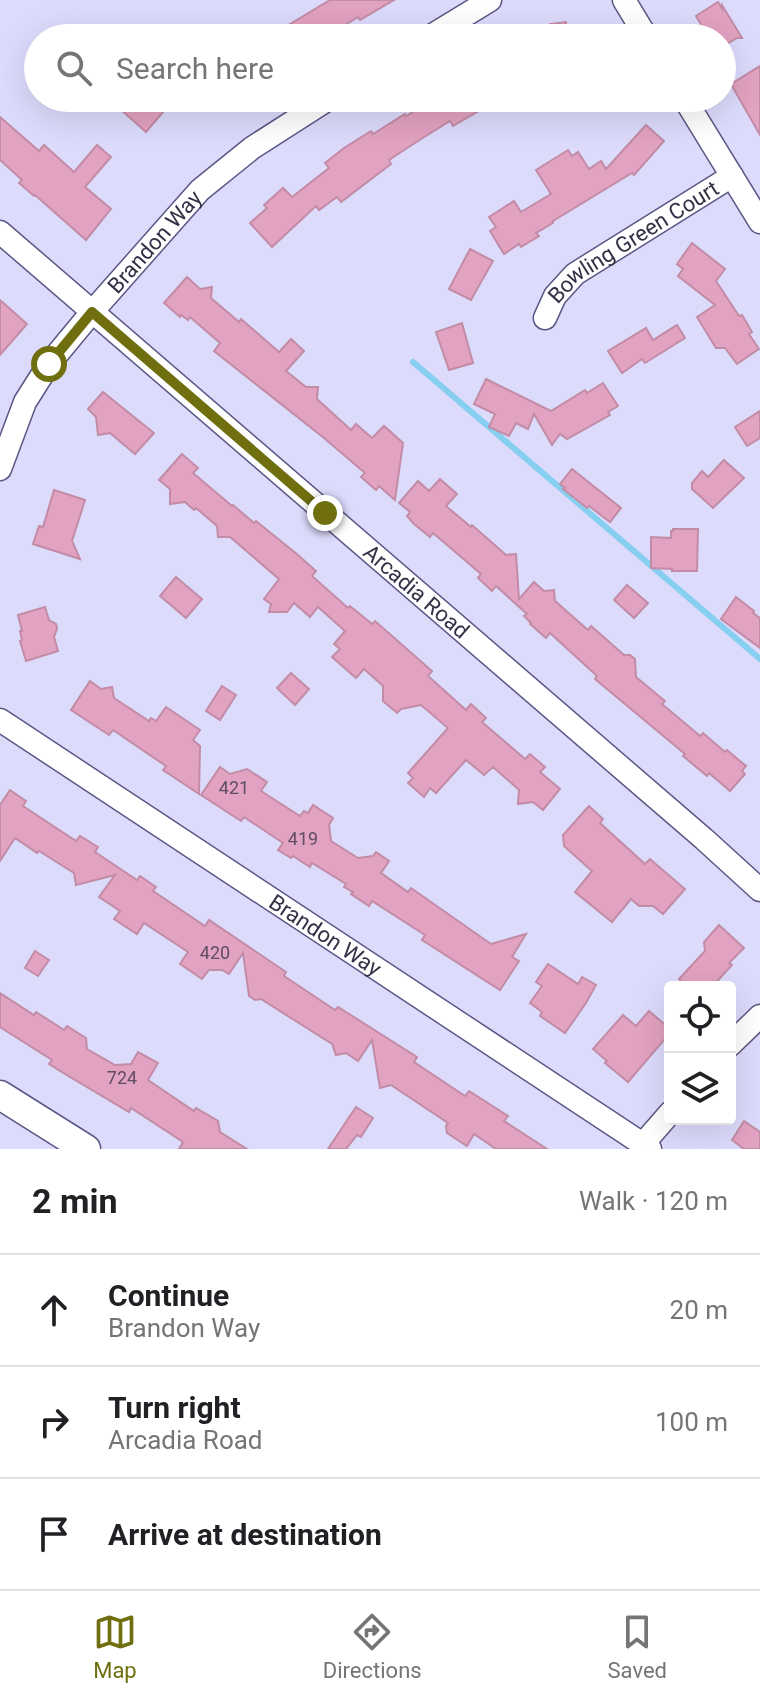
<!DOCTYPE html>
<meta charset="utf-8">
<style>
:root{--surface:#fff;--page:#f6f6f6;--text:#202124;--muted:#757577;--line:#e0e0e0;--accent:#706f10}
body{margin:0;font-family:Roboto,sans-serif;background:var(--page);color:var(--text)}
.controls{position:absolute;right:24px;bottom:24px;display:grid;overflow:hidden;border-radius:8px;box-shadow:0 8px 32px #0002}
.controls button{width:72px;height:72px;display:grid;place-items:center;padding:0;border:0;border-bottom:2px solid var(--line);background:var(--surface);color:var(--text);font:40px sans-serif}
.stop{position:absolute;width:24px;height:24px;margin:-18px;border:6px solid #706f10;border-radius:50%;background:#fff}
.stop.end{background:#706f10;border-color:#fff;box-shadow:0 2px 8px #0008}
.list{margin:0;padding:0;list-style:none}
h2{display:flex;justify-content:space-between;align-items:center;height:104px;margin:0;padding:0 32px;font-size:34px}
h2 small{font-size:26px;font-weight:400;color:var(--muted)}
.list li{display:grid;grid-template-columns:52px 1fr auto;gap:24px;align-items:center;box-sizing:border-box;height:112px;padding:0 32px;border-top:2px solid var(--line)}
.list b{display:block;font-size:30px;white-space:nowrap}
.list p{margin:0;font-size:26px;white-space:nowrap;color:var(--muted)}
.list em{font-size:26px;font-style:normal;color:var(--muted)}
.icon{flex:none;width:44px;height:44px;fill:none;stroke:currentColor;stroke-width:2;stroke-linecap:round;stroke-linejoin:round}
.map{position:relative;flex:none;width:760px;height:1149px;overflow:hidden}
.search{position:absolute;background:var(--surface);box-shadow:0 8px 32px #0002;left:24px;right:24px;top:24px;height:88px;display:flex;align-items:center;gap:20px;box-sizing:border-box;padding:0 28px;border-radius:44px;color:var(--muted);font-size:30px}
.sheet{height:440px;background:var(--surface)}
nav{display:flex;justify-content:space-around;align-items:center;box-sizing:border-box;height:112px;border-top:2px solid var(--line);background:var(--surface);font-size:22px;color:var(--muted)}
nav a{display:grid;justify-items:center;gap:4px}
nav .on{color:var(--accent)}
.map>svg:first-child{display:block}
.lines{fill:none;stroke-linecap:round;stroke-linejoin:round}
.stream{stroke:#87cff1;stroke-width:6}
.building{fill:#e2a2c1;stroke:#c28ca6;stroke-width:2}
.minor-casing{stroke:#5b5685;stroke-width:25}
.tertiary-casing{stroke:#5b5685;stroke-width:31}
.minor{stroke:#fff;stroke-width:22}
.tertiary{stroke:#fff;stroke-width:28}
.route{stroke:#706f10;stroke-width:10}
.labels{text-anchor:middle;stroke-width:6;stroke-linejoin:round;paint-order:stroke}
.number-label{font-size:18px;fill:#5f4d65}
.street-label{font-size:22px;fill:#333146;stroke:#fff}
</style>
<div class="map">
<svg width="760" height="1149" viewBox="0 0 760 1149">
<rect width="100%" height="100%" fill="#dddbfc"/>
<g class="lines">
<!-- stream -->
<polyline class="stream" points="413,362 760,659"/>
</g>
<!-- building -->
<g class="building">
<polygon points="330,0 394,0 360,20 358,17 324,38 267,38"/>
<polygon points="718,2 722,9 722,5 742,38 737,38 722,47 722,38 709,38 696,16"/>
<polygon points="566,22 567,38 551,38 550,24"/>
<polygon points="760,66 760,135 731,84"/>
<polygon points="128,98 170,98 160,109 163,112 146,132 119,108"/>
<polygon points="435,98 501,98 453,126 450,121 421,139 389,160 391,164 341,202 337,197 319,210 316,206 272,247 250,223 267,208 264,205 283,188 292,197 329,168 325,163 344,148 371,131 373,134 405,114 406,116"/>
<polygon points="0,117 39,151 44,145 74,172 97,145 111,157 85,187 111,209 86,240 35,195 34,196 19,183 22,180 0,160"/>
<polygon points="646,125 664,141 634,175 632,173 553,221 553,223 536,233 539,236 521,247 519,244 504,254 490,231 496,227 489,217 514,201 521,212 551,194 536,170 568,150 572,156 578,152 589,169 601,161 606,169"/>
<polygon points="692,243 725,269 716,281 739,316 742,315 752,332 749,334 759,349 737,364 725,348 716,348 697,317 715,305 678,276 683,269 677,264"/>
<polygon points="470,249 493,261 471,300 449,289"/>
<polygon points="187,277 200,289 212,287 211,298 239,322 241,319 279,352 291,339 304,351 286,371 306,387 318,387 317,399 351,430 356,424 372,438 384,426 403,443 395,500 379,486 376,490 361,477 365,473 324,438 214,351 220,343 190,317 188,320 181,315 180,317 164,303"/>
<polygon points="0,300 27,324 0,355"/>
<polygon points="462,323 473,363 449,370 436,332"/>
<polygon points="677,325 685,338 645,363 642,359 622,373 608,351 646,328 653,340"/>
<polygon points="486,379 551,411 585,390 587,393 603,383 618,406 608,412 610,415 567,439 560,434 552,445 534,414 528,429 516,423 509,436 489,427 495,414 474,404"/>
<polygon points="103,392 154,433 135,454 110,433 98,435 96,417 88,409"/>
<polygon points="760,411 760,438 747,446 735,427"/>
<polygon points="182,454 198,468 193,473 232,506 233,505 254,523 256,521 298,555 316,571 312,576 348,608 350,606 372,624 375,621 432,671 428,676 466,710 471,704 486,718 482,722 525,759 530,754 545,767 540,772 560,789 543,810 533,802 518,804 519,790 493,767 484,775 466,760 436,793 430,788 424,797 408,783 413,778 408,773 448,728 421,705 401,709 397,713 383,701 383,686 364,669 356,678 332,657 340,649 334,644 345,631 318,607 310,617 294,603 287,612 269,612 271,604 264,599 279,579 230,537 218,537 217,526 196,508 194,510 185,502 170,504 170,489 159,480"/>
<polygon points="724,460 744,478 713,508 692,489 692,483 702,471 708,477"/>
<polygon points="572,469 621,508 610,522 589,506 587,508 563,489 565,488 560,484"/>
<polygon points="440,479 457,494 446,506 471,527 472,525 506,555 516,554 519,599 534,582 544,591 554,590 555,601 588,630 591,626 624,655 630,655 635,659 636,677 665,701 662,704 700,736 703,733 725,752 727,750 746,766 742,771 745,774 730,791 709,773 707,776 683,756 685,754 595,679 597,676 550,633 546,638 530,624 531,623 524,616 527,614 496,586 492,591 478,578 481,574 433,533 430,537 414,524 407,516 410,512 399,503 418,481 429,491"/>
<polygon points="54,490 85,500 72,541 80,559 33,544 39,526 43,527"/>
<polygon points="673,529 698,529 697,571 672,571 672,569 651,568 651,537 671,538 671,531 673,531"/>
<polygon points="176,577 202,599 186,618 160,596"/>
<polygon points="627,585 648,603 634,618 614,600"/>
<polygon points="736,597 754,611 753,613 760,618 760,648 721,619"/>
<polygon points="45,607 49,620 56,624 57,629 54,637 58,651 26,661 20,641 22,640 20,631 22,631 18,615"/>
<polygon points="291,673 309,689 295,705 277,688"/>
<polygon points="90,681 101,689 112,687 114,698 149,721 151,718 156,721 166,707 200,730 193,740 200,746 199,794 163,770 166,766 113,730 109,735 71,710"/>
<polygon points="222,686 236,695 220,720 206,711"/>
<polygon points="220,767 230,774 247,769 267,782 261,791 300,816 304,811 308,813 313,805 333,818 329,825 331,841 358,858 373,856 376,852 389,861 381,873 408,892 411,888 491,944 526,934 512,957 519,961 500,990 422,940 425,935 372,901 369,906 351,894 353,892 344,887 346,884 312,863 310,867 293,856 291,858 278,850 283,843 244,817 241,821 201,795"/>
<polygon points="10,790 26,801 23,806 76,841 80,836 98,847 95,852 137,880 140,876 156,887 153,891 205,926 209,920 286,972 284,976 335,1010 338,1007 417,1057 414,1062 465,1096 469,1091 508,1116 504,1121 547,1149 496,1149 474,1134 467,1146 447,1133 446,1126 448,1123 391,1085 380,1088 372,1040 358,1061 346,1053 336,1055 332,1044 261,999 255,1000 249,996 243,953 229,974 222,970 209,970 202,979 180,964 188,952 144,923 137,934 114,919 120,911 99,897 115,875 76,885 74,873 39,851 37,853 15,838 0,861 0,805"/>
<polygon points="589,806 603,819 600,823 645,864 650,859 685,889 663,914 653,906 639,906 631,899 612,922 575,892 592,871 564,846 563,835"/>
<polygon points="719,925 744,948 729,963 732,965 712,987 687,987 679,979 705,951 704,942"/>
<polygon points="35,951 49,960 38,976 25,968"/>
<polygon points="548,964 578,984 582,977 596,985 586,1003 565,1033 540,1016 542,1012 530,1003 542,986 536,982"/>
<polygon points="0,993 34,1015 36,1012 64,1030 67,1026 86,1038 87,1049 115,1065 131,1064 138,1052 158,1063 148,1080 194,1111 196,1108 218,1121 220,1132 247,1149 179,1149 183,1142 131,1108 129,1112 60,1071 49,1064 52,1060 0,1027"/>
<polygon points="649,1011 670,1029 670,1033 628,1082 605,1063 607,1061 593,1049 623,1015 636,1026"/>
<polygon points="356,1107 373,1118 361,1137 357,1135 346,1149 328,1149"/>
<polygon points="744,1121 760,1132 760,1149 744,1149 732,1140"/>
</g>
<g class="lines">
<!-- minor casing -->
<g class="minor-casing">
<g id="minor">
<polyline points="624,0 647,38"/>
<polyline points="428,38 490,0"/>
<polyline points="684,98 760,222"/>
<path id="s1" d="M0,232L704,839L760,890"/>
<path id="s2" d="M545,318L555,296L575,274L732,176"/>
<path id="s3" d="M0,469L25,402L49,364L92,312L200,190L252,148L330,98"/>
<path id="s4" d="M0,720L650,1149"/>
<polyline points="730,1045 760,1016"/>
<polyline points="643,1144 670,1113"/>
</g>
</g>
<!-- tertiary casing -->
<g class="tertiary-casing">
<polyline id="tertiary" points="0,1095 86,1149"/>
</g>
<!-- minor -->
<use href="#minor" class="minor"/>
<!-- tertiary -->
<use href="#tertiary" class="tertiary"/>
</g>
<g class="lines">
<!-- route -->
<polyline class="route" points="49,364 92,312 325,513"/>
</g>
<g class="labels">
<!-- number labels -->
<g class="number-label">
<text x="234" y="794">421</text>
<text x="303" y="845">419</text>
<text x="215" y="959">420</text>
<text x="122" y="1084">724</text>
</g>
<!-- street labels -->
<g class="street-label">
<text dy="8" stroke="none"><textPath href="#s3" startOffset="278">Brandon Way</textPath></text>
<text dy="8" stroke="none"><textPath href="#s2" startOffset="120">Bowling Green Court</textPath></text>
<text dy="8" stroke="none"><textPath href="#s1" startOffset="550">Arcadia Road</textPath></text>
<text dy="8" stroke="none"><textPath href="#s4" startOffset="390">Brandon Way</textPath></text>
</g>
</g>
</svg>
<div class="controls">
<button><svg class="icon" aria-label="locate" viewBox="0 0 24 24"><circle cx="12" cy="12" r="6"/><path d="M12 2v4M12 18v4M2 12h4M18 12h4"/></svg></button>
<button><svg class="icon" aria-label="layers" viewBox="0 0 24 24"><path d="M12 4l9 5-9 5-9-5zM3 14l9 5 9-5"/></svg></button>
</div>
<div class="stop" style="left:49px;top:364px"></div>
<div class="stop end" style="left:325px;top:513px"></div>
<div class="search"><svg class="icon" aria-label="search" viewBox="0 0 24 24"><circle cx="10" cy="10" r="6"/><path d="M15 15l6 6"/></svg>Search here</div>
</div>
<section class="sheet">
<h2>2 min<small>Walk · 120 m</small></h2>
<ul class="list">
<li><svg class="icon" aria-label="ahead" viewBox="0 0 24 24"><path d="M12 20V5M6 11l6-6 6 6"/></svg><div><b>Continue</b><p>Brandon Way</p></div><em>20 m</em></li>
<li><svg class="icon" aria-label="right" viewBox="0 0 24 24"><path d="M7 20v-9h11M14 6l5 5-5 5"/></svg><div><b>Turn right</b><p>Arcadia Road</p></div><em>100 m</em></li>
<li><svg class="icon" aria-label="arrive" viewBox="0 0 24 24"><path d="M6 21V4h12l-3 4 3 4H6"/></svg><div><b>Arrive at destination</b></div></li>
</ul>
</section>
<nav>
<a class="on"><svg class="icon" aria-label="map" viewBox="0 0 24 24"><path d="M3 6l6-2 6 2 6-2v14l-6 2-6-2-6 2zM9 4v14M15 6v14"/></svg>Map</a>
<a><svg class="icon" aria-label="directions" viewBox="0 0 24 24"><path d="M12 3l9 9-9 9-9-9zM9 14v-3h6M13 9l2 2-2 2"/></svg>Directions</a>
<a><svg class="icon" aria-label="saved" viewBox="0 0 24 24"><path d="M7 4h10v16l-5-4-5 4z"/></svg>Saved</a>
</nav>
